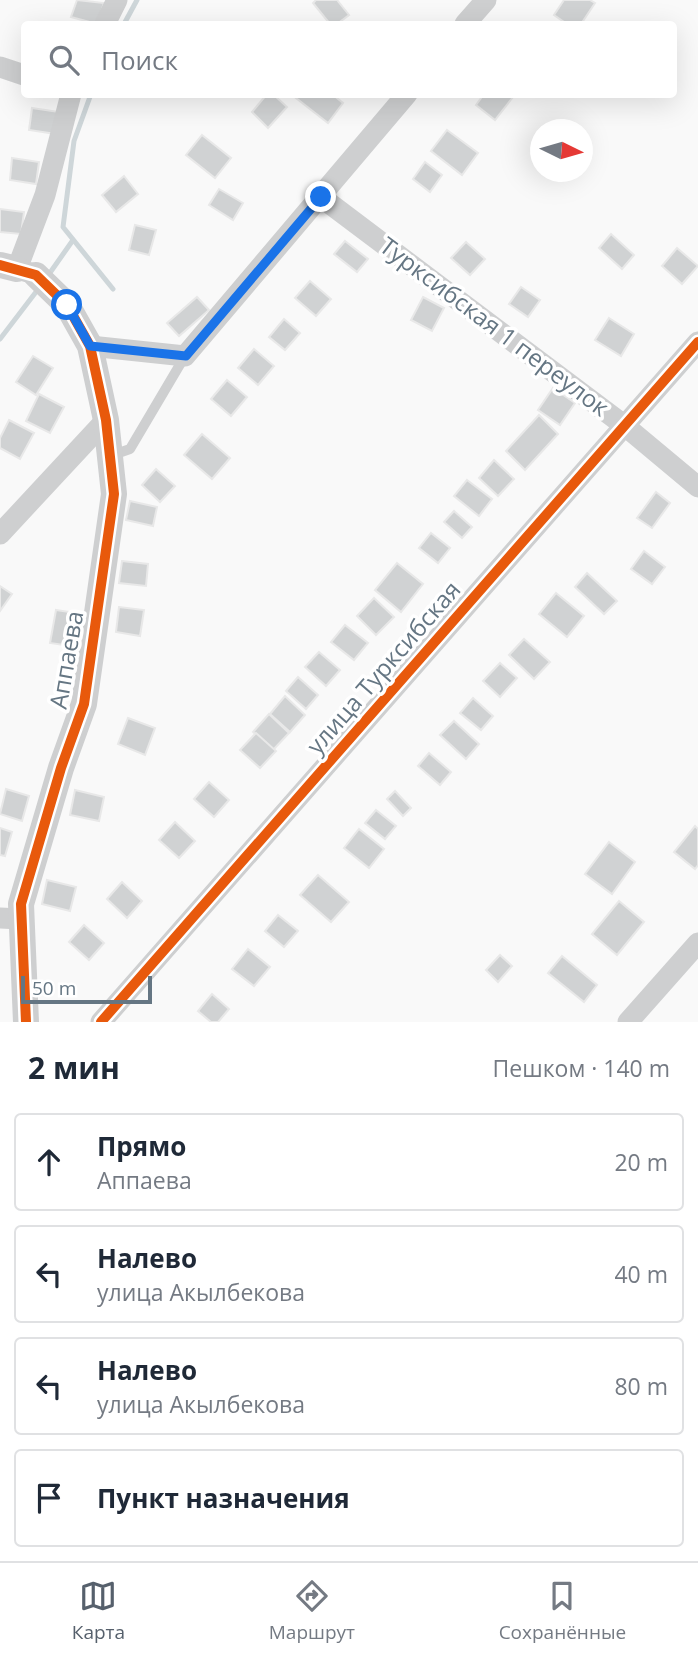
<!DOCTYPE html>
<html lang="ru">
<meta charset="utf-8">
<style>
:root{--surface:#fff;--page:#f6f6f7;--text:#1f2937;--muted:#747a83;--line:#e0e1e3;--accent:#56606c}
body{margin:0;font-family:"Open Sans",sans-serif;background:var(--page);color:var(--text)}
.compass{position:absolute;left:530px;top:119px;width:63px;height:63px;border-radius:50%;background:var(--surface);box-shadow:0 7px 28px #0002;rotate:95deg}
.scale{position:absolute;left:21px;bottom:18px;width:131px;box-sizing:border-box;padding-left:7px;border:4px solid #657683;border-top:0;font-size:19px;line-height:24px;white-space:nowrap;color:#657683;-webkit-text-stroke:5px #fff;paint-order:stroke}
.stop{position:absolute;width:21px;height:21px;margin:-16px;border:5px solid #1a73e8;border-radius:50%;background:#fff}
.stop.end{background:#1a73e8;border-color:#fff;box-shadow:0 2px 7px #0008}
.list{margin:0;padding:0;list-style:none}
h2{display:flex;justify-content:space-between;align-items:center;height:91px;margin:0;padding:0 28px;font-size:30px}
h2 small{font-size:23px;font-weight:400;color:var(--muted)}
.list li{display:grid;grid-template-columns:46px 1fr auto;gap:21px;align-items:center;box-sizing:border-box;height:98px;margin:0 14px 14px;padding:0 14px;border:2px solid var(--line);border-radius:7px}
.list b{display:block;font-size:26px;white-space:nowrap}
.list p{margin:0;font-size:23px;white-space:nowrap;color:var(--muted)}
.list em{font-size:23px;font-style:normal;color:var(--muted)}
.icon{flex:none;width:38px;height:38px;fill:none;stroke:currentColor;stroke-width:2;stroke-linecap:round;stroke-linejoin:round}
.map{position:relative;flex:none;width:698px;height:1022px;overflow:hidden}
.search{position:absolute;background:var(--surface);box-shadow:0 7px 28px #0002;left:21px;right:21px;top:21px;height:77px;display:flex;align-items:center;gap:18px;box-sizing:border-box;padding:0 24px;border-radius:7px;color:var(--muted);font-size:26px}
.sheet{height:539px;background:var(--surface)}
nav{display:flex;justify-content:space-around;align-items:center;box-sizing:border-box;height:98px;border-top:2px solid var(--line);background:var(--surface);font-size:19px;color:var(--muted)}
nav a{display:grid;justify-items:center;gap:4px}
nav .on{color:var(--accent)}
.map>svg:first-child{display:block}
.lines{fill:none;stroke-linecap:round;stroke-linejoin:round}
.stream{stroke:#ced6d9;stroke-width:5}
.building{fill:#d0d2d3;stroke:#e8e8e8;stroke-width:2}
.service{stroke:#cecfd0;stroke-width:10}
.minor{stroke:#cecfd0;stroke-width:21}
.tertiary{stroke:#cecfd0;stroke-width:26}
.cycleway-casing{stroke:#fff;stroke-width:15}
.cycleway{stroke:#e8590c;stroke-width:10}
.route{stroke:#1a73e8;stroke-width:9}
.labels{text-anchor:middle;stroke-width:7;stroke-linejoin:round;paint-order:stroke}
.street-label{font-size:24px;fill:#657683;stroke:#fff}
</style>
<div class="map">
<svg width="698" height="1022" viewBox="0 0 698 1022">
<rect width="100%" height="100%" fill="#f9f9f9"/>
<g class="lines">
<!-- stream -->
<g class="stream">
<polyline points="124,24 137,0"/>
<polyline points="91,94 74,141 63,227 113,289"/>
<polyline points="47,277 73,240"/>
<polyline points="0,339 39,288"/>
</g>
</g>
<!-- building -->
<g class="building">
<polygon points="77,0 104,3 97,24 71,17"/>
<polygon points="316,0 337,0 349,15 337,24 330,24 313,3"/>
<polygon points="564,0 590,0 595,3 581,24 567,24 554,15"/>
<polygon points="267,94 273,94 287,107 268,128 252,112"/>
<polygon points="299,94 332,94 343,103 328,123 296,98"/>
<polygon points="484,94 509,94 513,97 495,120 476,105"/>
<polygon points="32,108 59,112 56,134 29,130"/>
<polygon points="447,130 478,153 462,175 431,151"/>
<polygon points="202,135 231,158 215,178 186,155"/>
<polygon points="12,158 39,162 36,184 10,180"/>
<polygon points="425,162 442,175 430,192 413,179"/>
<polygon points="124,176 138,194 116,212 102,195"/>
<polygon points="219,189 243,203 233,220 209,205"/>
<polygon points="0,209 24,212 21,234 0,232"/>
<polygon points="135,225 156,230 149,255 129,250"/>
<polygon points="611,234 634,255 622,269 599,248"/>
<polygon points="345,241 368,259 357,272 334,254"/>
<polygon points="466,242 485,259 470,275 451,258"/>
<polygon points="677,248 698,266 682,284 662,266"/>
<polygon points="310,281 331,299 316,316 295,298"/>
<polygon points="521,287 540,300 528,317 509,304"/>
<polygon points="197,297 209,310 179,336 167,323"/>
<polygon points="423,297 444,308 432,331 411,320"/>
<polygon points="609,318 634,334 621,356 595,340"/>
<polygon points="284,319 300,333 285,350 269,337"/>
<polygon points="254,349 274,366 258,385 238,368"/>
<polygon points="33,356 53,368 36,395 16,382"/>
<polygon points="227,380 247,397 231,416 211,399"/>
<polygon points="553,388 575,403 560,425 538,410"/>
<polygon points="39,394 64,407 50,433 26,421"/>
<polygon points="539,415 558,434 525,470 506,451"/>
<polygon points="9,420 34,433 20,459 0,448 0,438"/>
<polygon points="202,434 230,458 212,479 184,455"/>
<polygon points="494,460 514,479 498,496 479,478"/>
<polygon points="156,469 175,486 160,502 142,485"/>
<polygon points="467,480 492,499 479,516 454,496"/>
<polygon points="656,492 670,503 652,528 637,518"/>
<polygon points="130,501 157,507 153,526 126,520"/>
<polygon points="454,511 472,527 462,538 444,522"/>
<polygon points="431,533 450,548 438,563 419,548"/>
<polygon points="644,551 665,567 652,584 631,569"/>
<polygon points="122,561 148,564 146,586 119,583"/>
<polygon points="397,563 423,584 401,612 375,590"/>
<polygon points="587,573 617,601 604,614 575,587"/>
<polygon points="0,586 12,594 0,611"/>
<polygon points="556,593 584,616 567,637 539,614"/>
<polygon points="374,598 394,617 376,635 357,616"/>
<polygon points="119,607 144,610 140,636 116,632"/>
<polygon points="56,610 90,615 85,648 50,643"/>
<polygon points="345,625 368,643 354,660 331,642"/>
<polygon points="524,639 550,662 534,679 509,655"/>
<polygon points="319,652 340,670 326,686 305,667"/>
<polygon points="500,663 517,678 500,697 483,681"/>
<polygon points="298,677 318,695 306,709 286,691"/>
<polygon points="285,696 305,715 290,732 270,714"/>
<polygon points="473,698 493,716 481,730 460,713"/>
<polygon points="269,714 289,733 273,750 253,732"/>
<polygon points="128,718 155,728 145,755 118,744"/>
<polygon points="454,721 479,744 466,759 440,735"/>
<polygon points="256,733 276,751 260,768 240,750"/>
<polygon points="429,753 451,772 440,785 418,766"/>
<polygon points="209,782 229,800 214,817 194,799"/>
<polygon points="6,789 29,796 22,821 0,814"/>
<polygon points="75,790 104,797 99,821 70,815"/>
<polygon points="395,791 411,808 403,816 387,799"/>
<polygon points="376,810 396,826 385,839 365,823"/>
<polygon points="175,822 195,841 179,858 159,840"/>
<polygon points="695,826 698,829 698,865 695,869 674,852"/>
<polygon points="0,828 12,832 5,856 0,855"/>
<polygon points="359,829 384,849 369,868 344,848"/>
<polygon points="609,842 635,862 612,894 585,874"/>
<polygon points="318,875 349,902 331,922 300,895"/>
<polygon points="47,880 76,887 70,911 42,904"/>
<polygon points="122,882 142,901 127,918 107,899"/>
<polygon points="619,901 644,922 617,955 592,934"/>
<polygon points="278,915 298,931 284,947 265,931"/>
<polygon points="84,925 104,943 89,960 69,942"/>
<polygon points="248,949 270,967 254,986 232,969"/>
<polygon points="500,955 512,966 498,982 486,970"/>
<polygon points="562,956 597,985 584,1002 548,973"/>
<polygon points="212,994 229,1009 218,1022 211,1022 198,1011"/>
</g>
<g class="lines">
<!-- service -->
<polyline class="service" points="110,456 130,449 185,356"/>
<!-- minor -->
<g class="minor">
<polyline points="105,24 117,0"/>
<polyline points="465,24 486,0"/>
<polyline points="0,67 24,75"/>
<polyline points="321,197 625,426 698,487"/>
<polyline points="31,273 17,269 45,195 71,94"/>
<polyline points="90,346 185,356 407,94"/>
<polyline points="0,534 106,420"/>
<polyline points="0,918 20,919"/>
<polyline points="101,1022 698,342"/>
<polyline points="628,1022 698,943"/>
</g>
<!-- tertiary -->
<g class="tertiary">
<polyline points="0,265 17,269"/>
<polyline points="26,1022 21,904 61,768 84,704 114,494 106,420 90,346 67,305 36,275"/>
</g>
<!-- cycleway casing -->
<g class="cycleway-casing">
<g id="cycleway">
<polyline points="0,265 36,275 67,305 90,346 106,420 114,494 84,704 61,768 21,904 26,1022"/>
<polyline points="101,1022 698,342"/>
</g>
</g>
<!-- cycleway -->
<use href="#cycleway" class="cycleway"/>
</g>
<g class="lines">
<!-- route -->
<polyline class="route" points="67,305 90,346 186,356 321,197"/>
</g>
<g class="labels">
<!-- street labels -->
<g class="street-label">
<text transform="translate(494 327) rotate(37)" y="8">Турксибская 1 переулок</text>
<text transform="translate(67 660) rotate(-80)" y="8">Аппаева</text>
<text transform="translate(384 668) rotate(-49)" y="8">улица Турксибская</text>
</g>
</g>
</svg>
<svg class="compass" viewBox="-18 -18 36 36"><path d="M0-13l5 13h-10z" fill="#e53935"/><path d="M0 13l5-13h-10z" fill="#747a83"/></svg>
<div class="scale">50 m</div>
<div class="stop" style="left:67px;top:305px"></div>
<div class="stop end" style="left:321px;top:197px"></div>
<div class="search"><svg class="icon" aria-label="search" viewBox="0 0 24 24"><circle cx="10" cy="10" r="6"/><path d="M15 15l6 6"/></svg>Поиск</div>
</div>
<section class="sheet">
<h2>2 мин<small>Пешком · 140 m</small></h2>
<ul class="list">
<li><svg class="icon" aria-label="ahead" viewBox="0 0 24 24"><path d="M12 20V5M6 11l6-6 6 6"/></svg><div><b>Прямо</b><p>Аппаева</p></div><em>20 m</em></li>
<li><svg class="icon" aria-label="left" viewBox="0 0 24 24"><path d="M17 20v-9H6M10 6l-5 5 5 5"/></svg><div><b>Налево</b><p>улица Акылбекова</p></div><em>40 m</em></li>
<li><svg class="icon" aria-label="left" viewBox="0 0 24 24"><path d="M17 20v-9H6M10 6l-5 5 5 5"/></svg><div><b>Налево</b><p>улица Акылбекова</p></div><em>80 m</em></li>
<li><svg class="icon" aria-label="arrive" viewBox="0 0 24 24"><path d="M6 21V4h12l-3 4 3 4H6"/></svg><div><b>Пункт назначения</b></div></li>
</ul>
</section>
<nav>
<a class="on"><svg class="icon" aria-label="map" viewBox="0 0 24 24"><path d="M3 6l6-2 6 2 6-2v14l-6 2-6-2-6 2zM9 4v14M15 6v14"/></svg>Карта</a>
<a><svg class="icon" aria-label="directions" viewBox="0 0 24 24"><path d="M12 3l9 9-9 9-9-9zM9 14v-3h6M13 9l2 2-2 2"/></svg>Маршрут</a>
<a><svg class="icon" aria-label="saved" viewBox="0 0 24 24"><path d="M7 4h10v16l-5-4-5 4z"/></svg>Сохранённые</a>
</nav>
